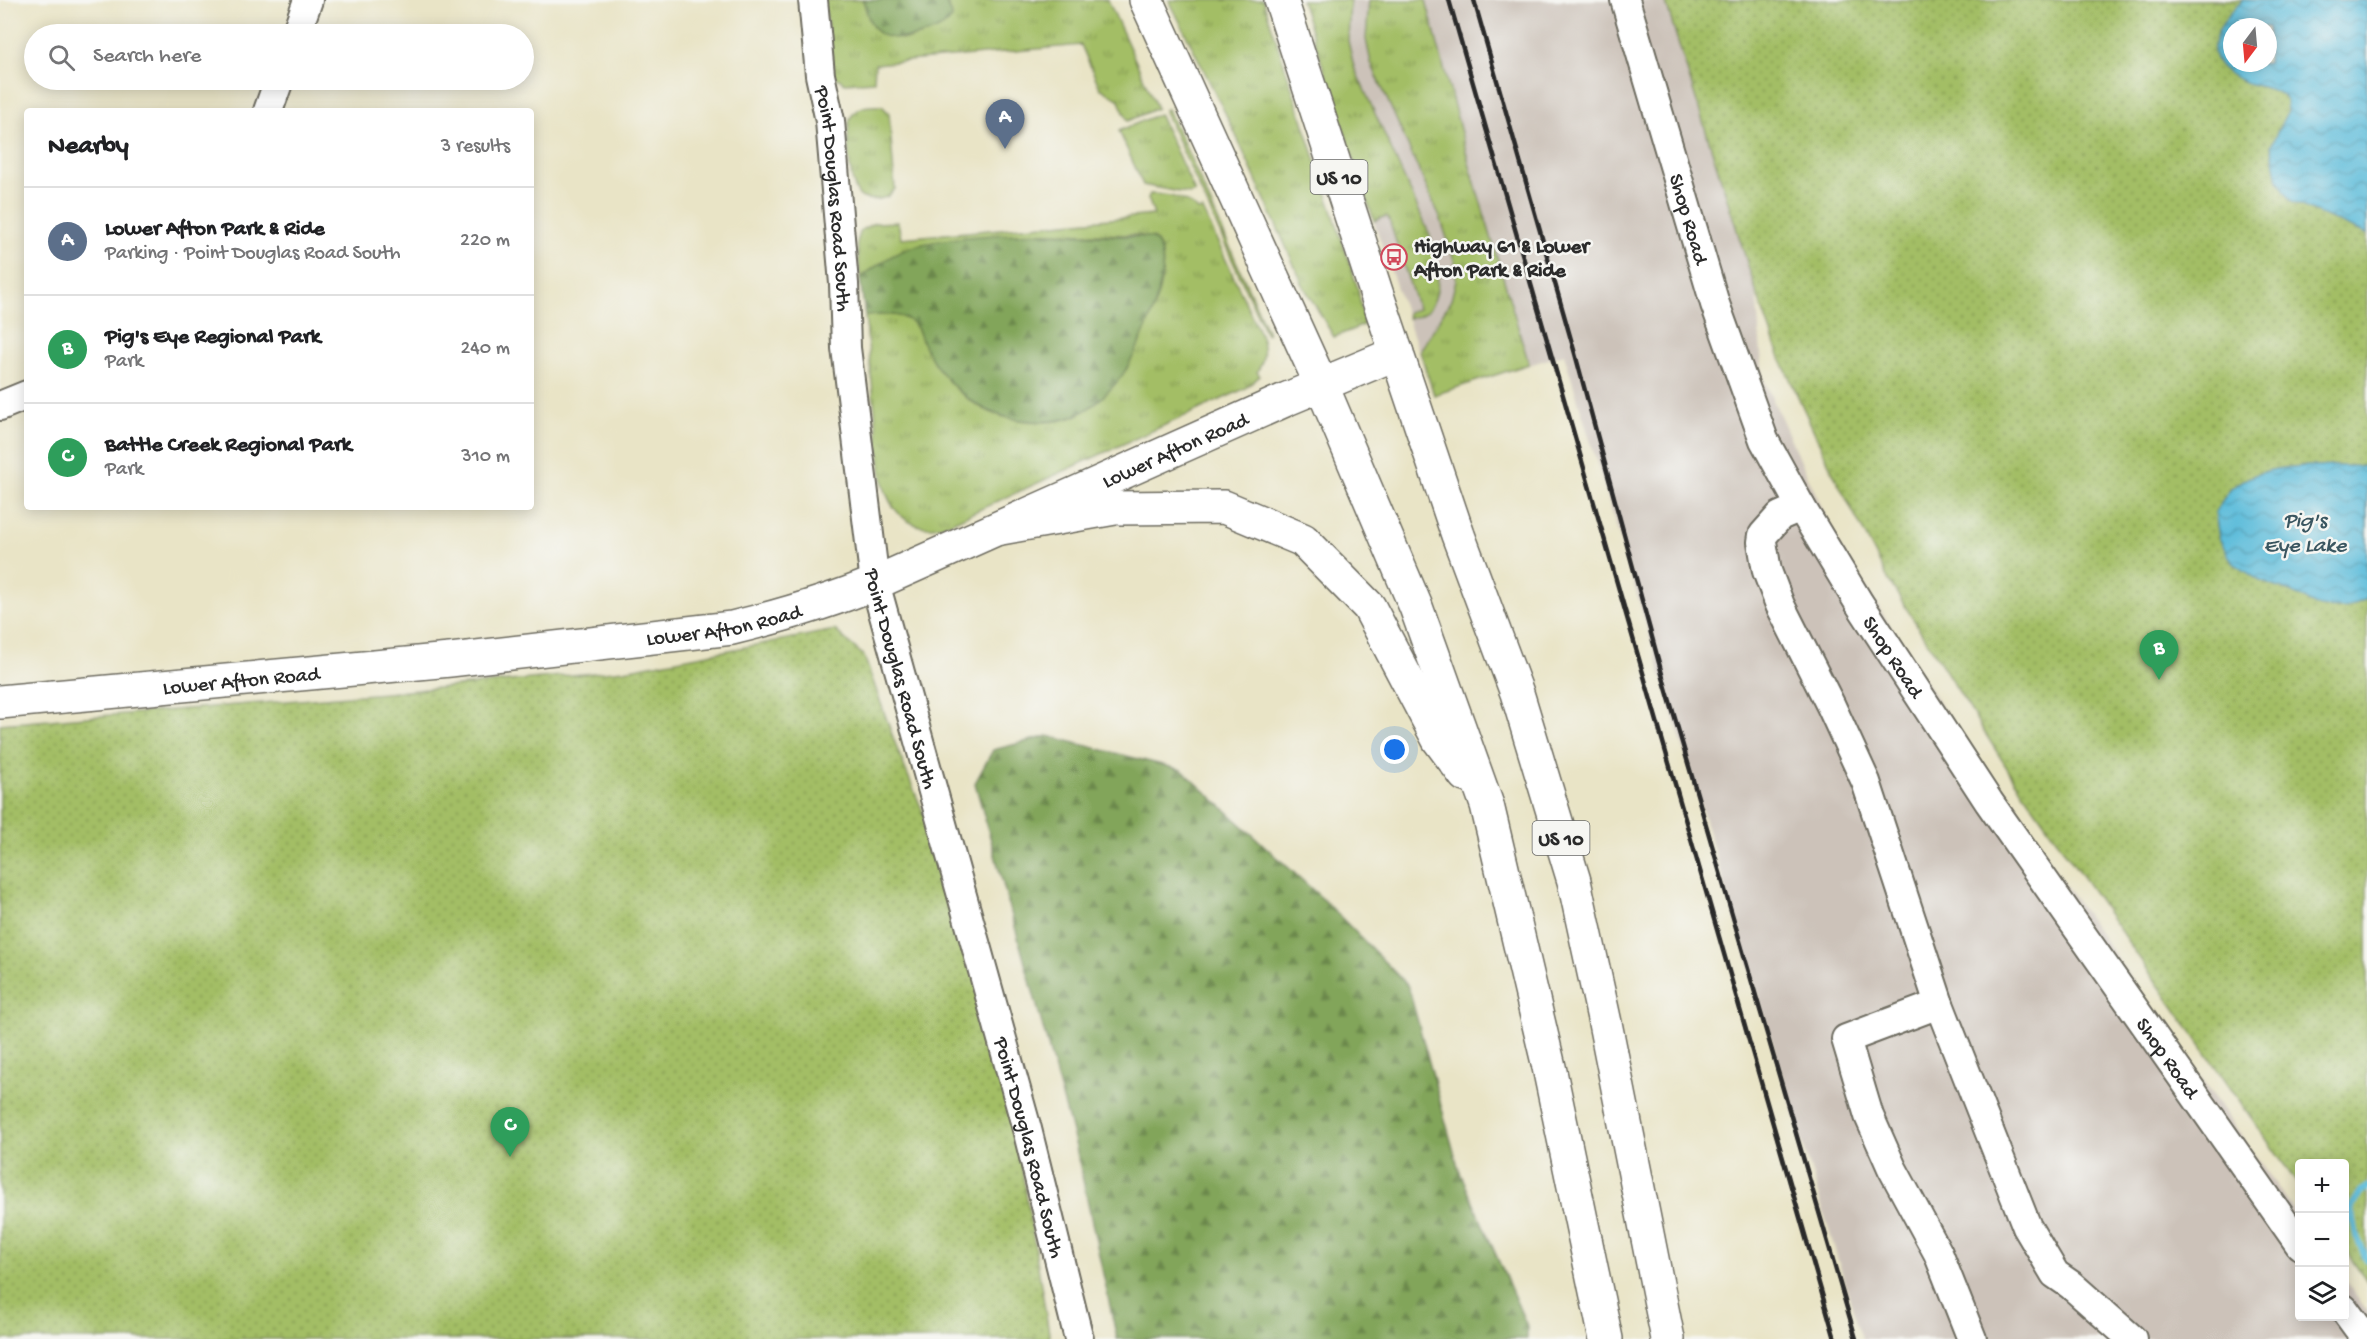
<!DOCTYPE html>
<meta charset="utf-8">
<style>
:root{--surface:#fff;--page:#f2f2f2;--text:#202124;--muted:#757577;--line:#e0e0e0;--accent:#2563eb}
body{margin:0;font-family:"Gochi Hand",sans-serif;background:var(--page);color:var(--text)}
.controls{position:absolute;right:18px;bottom:18px;display:grid;overflow:hidden;border-radius:6px;box-shadow:0 3px 15px #0003}
.controls button{width:54px;height:54px;display:grid;place-items:center;padding:0;border:0;border-bottom:2px solid var(--line);background:var(--surface);color:var(--text);font:30px sans-serif}
.compass{position:absolute;left:2223px;top:18px;width:54px;height:54px;border-radius:50%;background:var(--surface);box-shadow:0 3px 15px #0003;rotate:196deg}
.you{position:absolute;left:1395px;top:750px;width:21px;height:21px;margin:-15px;border:4px solid #fff;border-radius:50%;background:#1a73e8;box-shadow:0 0 0 9px #1a73e833}
.badge{display:grid;place-items:center;width:39px;height:39px;border-radius:50%;background:var(--accent);color:#fff;font-size:20px;font-weight:700}
.pin{position:absolute;translate:-50% -50px;filter:drop-shadow(0 2px 3px #0008)}
.pin::after{content:'';position:absolute;top:32px;width:21px;height:18px;background:inherit;clip-path:polygon(0 0,100% 0,50% 100%)}
.list{margin:0;padding:0;list-style:none}
h2{display:flex;justify-content:space-between;align-items:center;height:78px;margin:0;padding:0 24px;font-size:26px}
h2 small{font-size:20px;font-weight:400;color:var(--muted)}
.list li{display:grid;grid-template-columns:39px 1fr auto;gap:18px;align-items:center;box-sizing:border-box;height:108px;padding:0 24px;border-top:2px solid var(--line)}
.list b{display:block;font-size:22px;white-space:nowrap}
.list p{margin:0;font-size:20px;white-space:nowrap;color:var(--muted)}
.list em{font-size:20px;font-style:normal;color:var(--muted)}
.icon{flex:none;width:33px;height:33px;fill:none;stroke:currentColor;stroke-width:2;stroke-linecap:round;stroke-linejoin:round}
.map{position:relative;flex:none;width:2367px;height:1339px;overflow:hidden}
.search{position:absolute;background:var(--surface);box-shadow:0 3px 15px #0003;left:24px;top:24px;width:510px;height:66px;display:flex;align-items:center;gap:15px;box-sizing:border-box;padding:0 21px;border-radius:33px;color:var(--muted);font-size:22px}
.panel{position:absolute;background:var(--surface);box-shadow:0 3px 15px #0003;left:24px;top:108px;width:510px;height:402px;border-radius:6px}
.map>svg:first-child{display:block}
.railway{fill:#ccc2b9}
.grass{fill:url(#grass-tufts);stroke:#677448;stroke-width:1.5}
.forest{fill:url(#forest-firs);stroke:#566842;stroke-width:1.5}
.park{fill:url(#park-dots);stroke:#677448;stroke-width:1.5;fill-rule:evenodd}
.water{fill:url(#water-waves);stroke:#447482;stroke-width:1.5;fill-rule:evenodd}
.lines{fill:none;stroke-linecap:round;stroke-linejoin:round}
.stream{stroke:#5cbcda;stroke-width:7}
.minor-casing{stroke:#6e6c61;stroke-width:32}
.major-casing{stroke:#6e6c61;stroke-width:36}
.highway-casing{stroke:#6e6c61;stroke-width:36}
.minor{stroke:#fff;stroke-width:28}
.major{stroke:#fff;stroke-width:33}
.highway{stroke:#fff;stroke-width:33}
.rail{stroke:#2b2b2b;stroke-width:4.5}
.labels{text-anchor:middle;stroke-width:5;stroke-linejoin:round;paint-order:stroke}
.shield{fill:#f6f6f2;stroke:#686867;stroke-width:1.5}
.shield-label{font-size:20px;font-weight:bold;fill:#2b2b2b}
.street-label{font-size:21px;fill:#2b2b2b;stroke:#f6f6f2}
.poi-label{font-size:21px;font-weight:bold;fill:#2b2b2b;stroke:#f6f6f2;text-anchor:start}
.water-label{font-size:22px;font-style:italic;fill:#3a5660;stroke:#f6f6f2}
</style>
<div class="map">
<svg width="2367" height="1339" viewBox="0 0 2367 1339">
<defs>
<pattern id="grass-tufts" width="24" height="20" patternUnits="userSpaceOnUse" patternTransform="scale(1.5)"><rect width="24" height="20" fill="#a3be65"/><path d="M3 7l-1-3M5 7V3M7 7l1-3M15 17l-1-3M17 17v-4M19 17l1-3" fill="none" stroke="#859b53"/></pattern>
<pattern id="forest-firs" width="22" height="20" patternUnits="userSpaceOnUse" patternTransform="scale(1.5)"><rect width="22" height="20" fill="#82a55a"/><path d="M5 1l3.5 6h-7zM16 11l3.5 6h-7z" fill="#6b874b"/></pattern>
<pattern id="park-dots" width="8" height="8" patternUnits="userSpaceOnUse" patternTransform="scale(1.5)"><rect width="8" height="8" fill="#a3be65"/><path d="M2 2h.1M6 6h.1" fill="none" stroke="#859b53" stroke-width="1.8" stroke-linecap="round"/></pattern>
<pattern id="water-waves" width="16" height="10" patternUnits="userSpaceOnUse" patternTransform="scale(1.5)"><rect width="16" height="10" fill="#5cbcda"/><path d="M0 5q4-4 8 0t8 0" fill="none" stroke="#4c99b1"/></pattern>
</defs>
<rect width="100%" height="100%" fill="#f6f6f2"/>
<filter id="ink" filterUnits="userSpaceOnUse"><feTurbulence type="fractalNoise" baseFrequency=".0167" numOctaves="2"/><feDisplacementMap in="SourceGraphic" scale="12" xChannelSelector="R" yChannelSelector="G"/><feConvolveMatrix kernelMatrix="1 2 1 2 8 2 1 2 1" color-interpolation-filters="sRGB"/></filter>
<filter id="wash" filterUnits="userSpaceOnUse"><feTurbulence type="fractalNoise" baseFrequency=".008" numOctaves="4" result="noise"/><feDisplacementMap in="SourceGraphic" scale="24" xChannelSelector="R" yChannelSelector="G"/><feGaussianBlur stdDeviation="1.35" result="paint"/><feColorMatrix in="noise" values="0 0 0 0 0 0 0 0 0 0 0 0 0 0 0 0 0 1.4 0 .05"/><feComposite in="paint" operator="in"/></filter>
<g filter="url(#wash)">
<rect width="100%" height="100%" fill="#e9e4c6"/>
<!-- railway -->
<polygon class="railway" points="1301,0 1665,0 1756,291 1763,378 1839,545 1961,737 2299,1217 2300,1316 2344,1316 2345,1280 2367,1312 2367,1339 1862,1339 1564,354 1434,395 1355,167"/>
<!-- grass -->
<g class="grass">
<path d="M824,0H863C867,11 869,27 879,33C884,37 895,38 902,39C911,39 951,27 952,17C952,11 947,5 945,0H1108L1157,108L1128,121L1118,99L1100,88L1081,45L875,64L874,81L845,83L834,76Z"/>
<polygon points="1169,0 1263,0 1358,289 1364,325 1334,337 1304,287 1234,131"/>
<path d="M1301,0H1350L1348,41L1354,67L1429,233C1438,257 1450,316 1408,318L1407,313L1418,309L1389,220L1387,216L1374,221Z"/>
<polygon points="1369,0 1426,0 1469,163 1529,364 1434,395 1420,351 1451,300 1456,280 1455,263 1441,220 1371,63 1366,39"/>
<path d="M882,106L889,113L895,189L887,197C880,199 870,201 863,198C848,192 847,137 849,122C854,106 867,105 882,106Z"/>
<polygon points="1167,109 1181,137 1268,333 1266,334 1164,110"/>
<polygon points="1159,114 1195,192 1190,194 1143,185 1119,131"/>
<path d="M1150,194C1166,194 1188,198 1198,211L1203,210L1260,334C1265,349 1265,359 1257,372L1260,376L1244,389L950,523C913,537 888,512 882,477L865,316C879,315 896,312 909,320C919,326 922,341 927,351C942,379 970,407 1001,416C1023,422 1055,426 1077,415C1094,406 1109,392 1121,376C1138,353 1181,260 1153,238L1136,235L1045,233L940,242L902,251L860,278L857,242L861,230L874,223L898,222L901,238L1154,215L1148,198Z"/>
</g>
<!-- forest -->
<g class="forest">
<path d="M863,0H945L952,18C943,34 894,45 879,33C869,26 867,11 863,0Z"/>
<path d="M1045,233L1149,237C1186,252 1137,355 1121,377C1109,392 1094,407 1076,415C1058,424 1033,422 1014,419C974,411 943,382 925,347C920,338 919,325 909,320C896,312 879,315 865,316L860,278C875,267 890,255 907,249C941,236 1007,234 1045,233Z"/>
<polygon points="1048,736 1182,770 1327,903 1408,986 1459,1170 1527,1326 1527,1339 1117,1339 1075,1143 975,783 993,750"/>
</g>
<!-- park -->
<g class="park">
<path d="M1665,0H2367V1282L2345,1250L2344,1164H2300L2299,1186L2014,779L1889,581L1834,475L1778,353L1756,291ZM2232,27H2268V63H2232Z"/>
<polygon points="835,630 864,656 898,751 990,976 1050,1339 0,1339 0,724 386,693 624,670"/>
</g>
<!-- water -->
<g class="water">
<path d="M2243,0H2367V234L2292,202L2278,180L2271,145L2287,112L2286,100C2278,88 2261,88 2248,83C2195,63 2212,30 2243,0ZM2232,27H2268V63H2232Z"/>
<path d="M2367,466V599L2345,608L2320,607L2293,593L2260,581L2232,562L2219,538L2215,512C2220,505 2225,495 2231,489C2266,459 2324,467 2367,466Z"/>
</g>
<g class="lines">
<!-- stream -->
<polyline class="stream" points="2367,1188 2361,1192 2351,1208 2357,1238 2367,1259"/>
</g>
</g>
<g filter="url(#ink)">
<g class="lines">
<!-- minor casing -->
<g class="minor-casing">
<g id="minor">
<path id="s1" d="M813,0L820,75L830,121L844,284L846,348L875,583L1027,1129L1079,1339"/>
<path id="s2" d="M1625,0L1715,304L1764,440L1801,507L1859,603L1989,802L2300,1245"/>
<polyline points="296,34 308,0"/>
<polyline points="268,111 279,80"/>
<polyline points="0,406 27,395"/>
<polyline points="1801,507 1780,516 1763,535 1762,542 1767,571 1780,605 1831,706 1866,782 1939,1004 2027,1227 2055,1274 2071,1285 2132,1339"/>
<polyline points="1939,1004 1846,1039 1869,1116 1892,1168 1938,1253 1972,1339"/>
<polyline points="2344,1309 2366,1339"/>
</g>
</g>
<!-- major casing -->
<g class="major-casing">
<g id="major">
<path id="s3" d="M0,702L450,660L732,628C781,616 829,602 875,583L1287,399L1397,353"/>
</g>
</g>
<!-- highway casing -->
<g class="highway-casing">
<g id="highway">
<polyline points="1146,0 1321,384 1416,607 1487,805 1549,1067 1606,1339"/>
<polyline points="1281,0 1376,292 1458,535 1517,693 1574,881 1605,1023 1668,1339"/>
<polyline points="1001,528 1115,508 1224,507 1303,540 1369,607 1439,740 1465,775"/>
</g>
</g>
<!-- minor -->
<use href="#minor" class="minor"/>
<!-- major -->
<use href="#major" class="major"/>
<!-- highway -->
<use href="#highway" class="highway"/>
<!-- rail -->
<g class="rail">
<polyline points="1449,0 1835,1339"/>
<polyline points="1474,0 1574,350 1662,674 1856,1339"/>
</g>
</g>
</g>
<!-- icons -->
<defs>
<g id="bus-ring" transform="scale(1.35)"><circle r="9.5" fill="#f6f6f2" stroke="#d1495b" stroke-width="1.5"/><path d="M-5-6H5V4H4V6H2V4H-2V6H-4V4H-5ZM-3.5-4V0h7V-4ZM-3.5 1.2v1.5H-2V1.2ZM2 1.2v1.5H3.5V1.2Z" fill="#d1495b"/></g>
</defs>
<g fill-rule="evenodd">
<use href="#bus-ring" x="1394" y="257"/>
</g>
<g class="labels">
<!-- shield labels -->
<g class="shield">
<rect x="1310.5" y="160" width="57" height="34" rx="4.5"/>
<rect x="1532.5" y="821" width="57" height="34" rx="4.5"/>
</g>
<g class="shield-label">
<text x="1339" y="184">US 10</text>
<text x="1561" y="845">US 10</text>
</g>
<!-- street labels -->
<g class="street-label">
<text dy="7" stroke="none"><textPath href="#s1" startOffset="200">Point Douglas Road South</textPath></text>
<text dy="7" stroke="none"><textPath href="#s2" startOffset="228">Shop Road</textPath></text>
<text dy="7" stroke="none"><textPath href="#s3" startOffset="1214">Lower Afton Road</textPath></text>
<text dy="7" stroke="none"><textPath href="#s3" startOffset="728">Lower Afton Road</textPath></text>
<text dy="7" stroke="none"><textPath href="#s2" startOffset="714">Shop Road</textPath></text>
<text dy="7" stroke="none"><textPath href="#s1" startOffset="686">Point Douglas Road South</textPath></text>
<text dy="7" stroke="none"><textPath href="#s3" startOffset="242">Lower Afton Road</textPath></text>
<text dy="7" stroke="none"><textPath href="#s2" startOffset="1200">Shop Road</textPath></text>
<text dy="7" stroke="none"><textPath href="#s1" startOffset="1172">Point Douglas Road South</textPath></text>
</g>
<!-- poi labels -->
<g class="poi-label">
<text x="1414" y="252">Highway 61 &amp; Lower<tspan x="1414" dy="24">Afton Park &amp; Ride</tspan></text>
</g>
<!-- water labels -->
<g class="water-label">
<text x="2305" y="526">Pig's<tspan x="2305" dy="25">Eye Lake</tspan></text>
</g>
</g>
</svg>
<div class="controls">
<button>+</button>
<button>−</button>
<button><svg class="icon" aria-label="layers" viewBox="0 0 24 24"><path d="M12 4l9 5-9 5-9-5zM3 14l9 5 9-5"/></svg></button>
</div>
<svg class="compass" viewBox="-18 -18 36 36"><path d="M0-13l5 13h-10z" fill="#e53935"/><path d="M0 13l5-13h-10z" fill="#757577"/></svg>
<div class="you"></div>
<div class="pin badge" style="left:1005px;top:149px;background:#5c6f8a">A</div>
<div class="pin badge" style="left:2159px;top:680px;background:#2e9e5b">B</div>
<div class="pin badge" style="left:510px;top:1157px;background:#2e9e5b">C</div>
<div class="search"><svg class="icon" aria-label="search" viewBox="0 0 24 24"><circle cx="10" cy="10" r="6"/><path d="M15 15l6 6"/></svg>Search here</div>
<section class="panel">
<h2>Nearby<small>3 results</small></h2>
<ul class="list">
<li><span class="badge" style="background:#5c6f8a">A</span><div><b>Lower Afton Park &amp; Ride</b><p>Parking · Point Douglas Road South</p></div><em>220 m</em></li>
<li><span class="badge" style="background:#2e9e5b">B</span><div><b>Pig's Eye Regional Park</b><p>Park</p></div><em>240 m</em></li>
<li><span class="badge" style="background:#2e9e5b">C</span><div><b>Battle Creek Regional Park</b><p>Park</p></div><em>310 m</em></li>
</ul>
</section>
</div>
